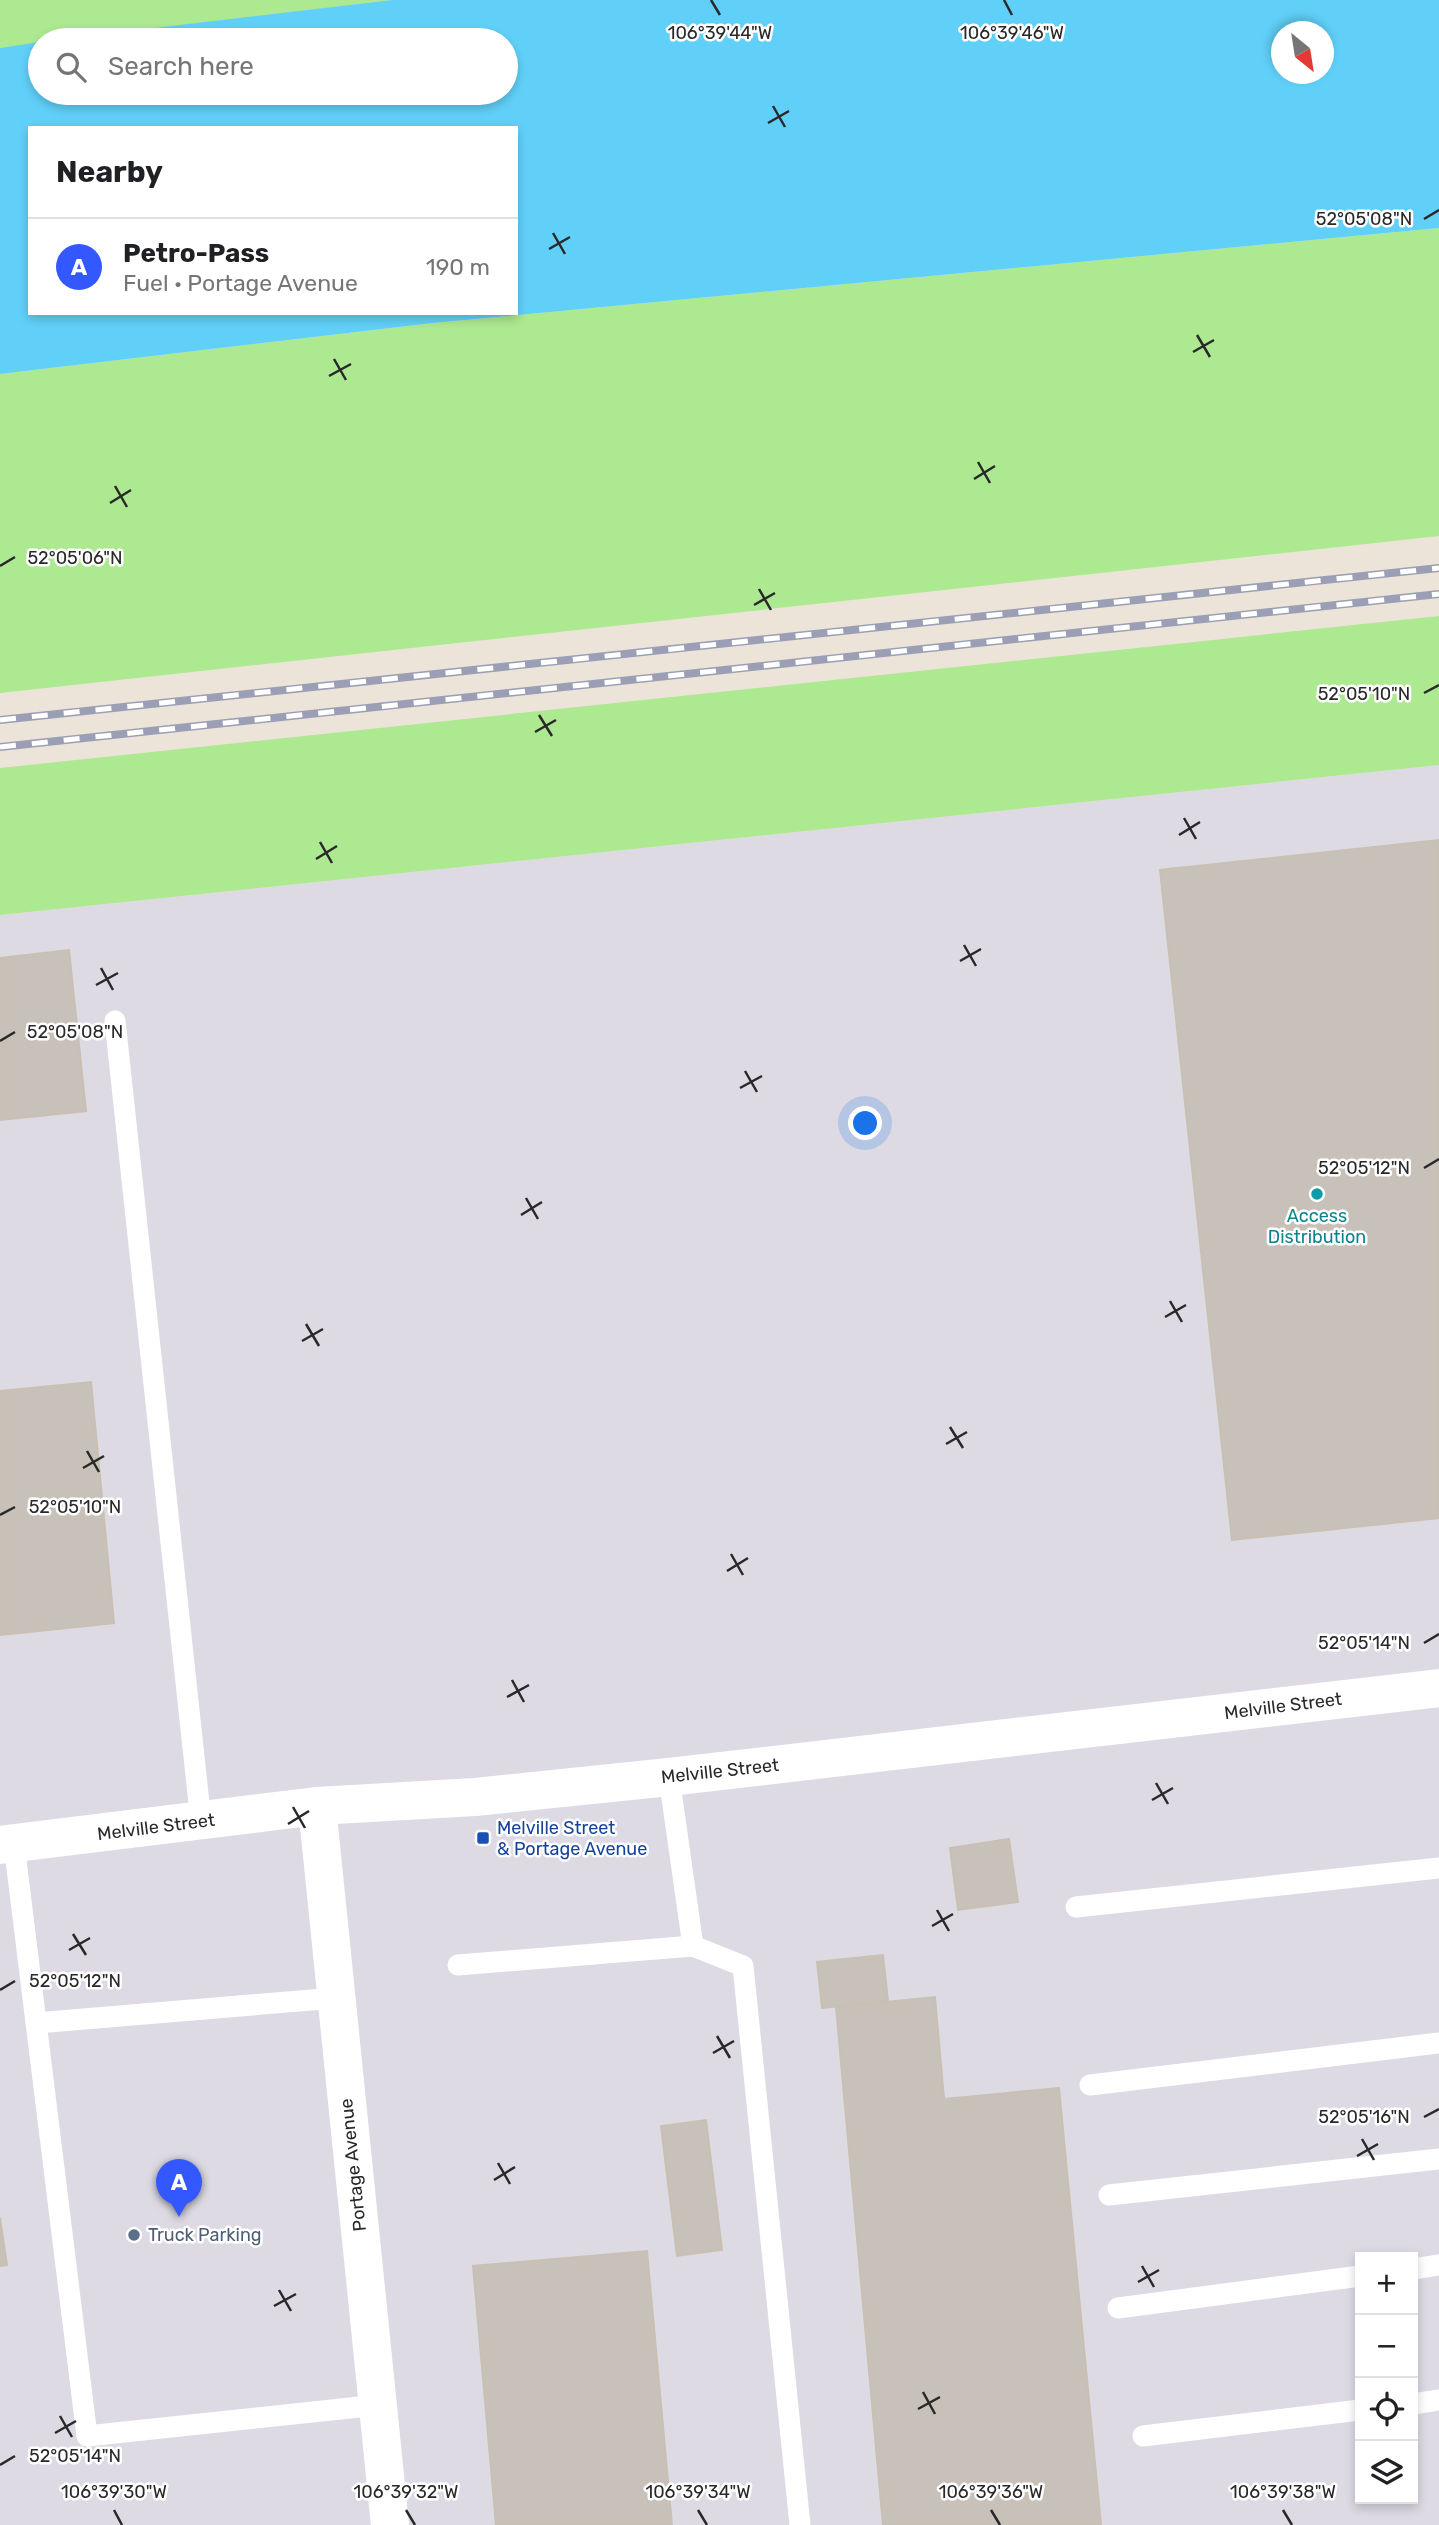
<!DOCTYPE html>
<meta charset="utf-8">
<style>
:root{--surface:#fff;--page:#f6f6f6;--text:#202124;--muted:#757577;--line:#e0e0e0;--accent:#3358ff}
body{margin:0;font-family:Rubik,sans-serif;background:var(--page);color:var(--text)}
.controls{position:absolute;right:21px;bottom:21px;display:grid;overflow:hidden;border-radius:0px;box-shadow:0 4px 10px #0003}
.controls button{width:63px;height:63px;display:grid;place-items:center;padding:0;border:0;border-bottom:2px solid var(--line);background:var(--surface);color:var(--text);font:35px sans-serif}
.compass{position:absolute;left:1271px;top:21px;width:63px;height:63px;border-radius:50%;background:var(--surface);box-shadow:0 4px 10px #0003;rotate:150deg}
.you{position:absolute;left:866px;top:1124px;width:24px;height:24px;margin:-18px;border:5px solid #fff;border-radius:50%;background:#1a73e8;box-shadow:0 0 0 10px #1a73e833}
.badge{display:grid;place-items:center;width:46px;height:46px;border-radius:50%;background:var(--accent);color:#fff;font-size:23px;font-weight:700}
.pin{position:absolute;translate:-50% -58px;filter:drop-shadow(0 2px 4px #0008)}
.pin::after{content:'';position:absolute;top:37px;width:24px;height:21px;background:inherit;clip-path:polygon(0 0,100% 0,50% 100%)}
.list{margin:0;padding:0;list-style:none}
h2{display:flex;justify-content:space-between;align-items:center;height:91px;margin:0;padding:0 28px;font-size:30px}
h2 small{font-size:23px;font-weight:400;color:var(--muted)}
.list li{display:grid;grid-template-columns:46px 1fr auto;gap:21px;align-items:center;box-sizing:border-box;height:98px;padding:0 28px;border-top:2px solid var(--line)}
.list b{display:block;font-size:26px;white-space:nowrap}
.list p{margin:0;font-size:23px;white-space:nowrap;color:var(--muted)}
.list em{font-size:23px;font-style:normal;color:var(--muted)}
.icon{flex:none;width:38px;height:38px;fill:none;stroke:currentColor;stroke-width:2;stroke-linecap:round;stroke-linejoin:round}
.map{position:relative;flex:none;width:1439px;height:2525px;overflow:hidden}
.search{position:absolute;background:var(--surface);box-shadow:0 4px 10px #0003;left:28px;top:28px;width:490px;height:77px;display:flex;align-items:center;gap:18px;box-sizing:border-box;padding:0 24px;border-radius:38px;color:var(--muted);font-size:26px}
.panel{position:absolute;background:var(--surface);box-shadow:0 4px 10px #0003;left:28px;top:126px;width:490px;height:189px;border-radius:0px}
.map>svg:first-child{display:block}
.industrial{fill:#dddae4;fill-rule:evenodd}
.green{fill:#ade990}
.water{fill:#61d0f9;fill-rule:evenodd}
.building{fill:#c8c1b9;stroke:#c8c0b2;stroke-width:2}
.lines{fill:none;stroke-linecap:round;stroke-linejoin:round}
.service{stroke:#fff;stroke-width:21}
.minor{stroke:#fff;stroke-width:38}
.tertiary{stroke:#fff;stroke-width:38}
.rail-casing{stroke:#9b9fb5;stroke-width:8}
.rail{stroke:#fff;stroke-width:5;stroke-dasharray:16;stroke-linecap:butt}
.ticks{fill:none;stroke:#292929;stroke-width:2.5}
.culture-dot{fill:#0f9aa8;stroke:#fff;stroke-width:2.5}
.transit-dot{fill:#1a4fb4;stroke:#fff;stroke-width:2.5}
.service-dot{fill:#5c6f8a;stroke:#fff;stroke-width:2.5}
.labels{text-anchor:middle;stroke-width:5;stroke-linejoin:round;paint-order:stroke}
.culture-label{font-size:18px;fill:#0d838f;stroke:#fff}
.street-label{font-size:18px;fill:#292929;stroke:#fff}
.transit-label{font-size:18px;fill:#164399;stroke:#fff;text-anchor:start}
.service-label{font-size:18px;fill:#4e5e75;stroke:#fff;text-anchor:start}
.ticks-label{font-size:18px;text-anchor:middle;fill:#292929;stroke:#fff;stroke-width:5;stroke-linejoin:round;paint-order:stroke}
</style>
<div class="map">
<svg width="1439" height="2525" viewBox="0 0 1439 2525">
<rect width="100%" height="100%" fill="#ede4d9"/>
<!-- industrial -->
<path class="industrial" d="M1439,765V2525H0V915ZM1360,2257H1413V2499H1360Z"/>
<!-- green -->
<g class="green">
<polygon points="0,0 392,0 0,48"/>
<polygon points="1439,228 1439,536 0,693 0,374 433,323"/>
<polygon points="1439,616 1439,765 0,915 0,768"/>
</g>
<!-- water -->
<path class="water" d="M392,0H1439V228L433,323L0,374V48L40,42V93H506V40H53ZM1282,32H1324V74H1282ZM30,128H516V313H30Z"/>
<!-- building -->
<g class="building">
<polygon points="1439,840 1439,1518 1232,1540 1160,870"/>
<polygon points="69,950 86,1111 0,1120 0,958"/>
<polygon points="91,1382 114,1623 0,1635 0,1391"/>
<polygon points="1009,1839 1018,1902 958,1910 950,1848"/>
<polygon points="883,1955 888,2001 822,2008 817,1962"/>
<polygon points="935,1997 944,2099 1059,2088 1101,2525 883,2525 836,2007"/>
<polygon points="706,2120 722,2250 677,2256 661,2126"/>
<polygon points="0,2218 7,2265 0,2266"/>
<polygon points="647,2251 672,2525 496,2525 473,2266"/>
</g>
<g class="lines">
<!-- service -->
<g class="service">
<polyline points="115,1021 201,1822"/>
<polyline points="669,1777 693,1946 743,1966 800,2525"/>
<polyline points="14,1844 87,2436 378,2405"/>
<polyline points="1076,1907 1439,1868"/>
<polyline points="458,1965 693,1946"/>
<polyline points="36,2023 335,1998"/>
<polyline points="1090,2085 1439,2043"/>
<polyline points="1109,2195 1439,2159"/>
<polyline points="1413,2269 1439,2265"/>
<polyline points="1118,2308 1360,2276"/>
<polyline points="1413,2404 1439,2400"/>
<polyline points="1143,2436 1360,2410"/>
</g>
<!-- minor -->
<polyline class="minor" points="317,1806 390,2525"/>
<!-- tertiary -->
<polyline class="tertiary" points="0,1845 317,1806 475,1797 669,1777 1439,1688"/>
<!-- rail casing -->
<g class="rail-casing">
<g id="rail">
<polyline points="0,720 1439,568"/>
<polyline points="0,747 1439,594"/>
</g>
</g>
<!-- rail -->
<use href="#rail" class="rail"/>
</g>
<!-- ticks -->
<path class="ticks" d="M711,0L720,15M1004,0L1012,15M773,106L785,127M768,123L789,111M1424,219L1439,210M553,233L565,254M549,249L570,237M1197,335L1210,357M1193,352L1214,340M334,359L346,380M329,376L351,364M978,462L990,483M974,479L995,466M115,486L127,507M110,503L131,490M0,566L15,557M759,589L771,610M754,605L775,593M1424,693L1439,685M539,715L552,736M535,732L556,720M1184,818L1196,839M1179,835L1200,822M320,842L332,863M316,859L337,846M964,945L976,966M960,961L981,949M101,968L113,990M96,985L118,973M0,1041L15,1032M745,1071L757,1092M740,1088L762,1076M1424,1168L1439,1159M526,1198L538,1219M521,1215L542,1202M1170,1301L1182,1322M1165,1317L1186,1305M306,1324L319,1346M302,1341L323,1329M950,1427L963,1448M946,1444L967,1432M87,1451L99,1472M83,1468L104,1456M0,1515L15,1507M731,1554L743,1575M727,1571L748,1558M1424,1643L1439,1634M512,1680L524,1702M507,1697L529,1685M1156,1783L1168,1804M1152,1800L1173,1788M293,1807L305,1828M288,1824L309,1811M937,1910L949,1931M932,1926L953,1914M73,1934L86,1955M69,1950L90,1938M0,1990L15,1981M717,2036L730,2058M713,2053L734,2041M1424,2117L1439,2109M1362,2139L1374,2160M1357,2156L1378,2144M498,2163L510,2184M494,2180L515,2167M1142,2266L1154,2287M1138,2282L1159,2270M279,2290L291,2311M274,2306L296,2294M923,2392L935,2414M918,2409L940,2397M60,2416L72,2437M55,2433L76,2421M0,2465L15,2456M114,2510L122,2525M406,2510L415,2525M698,2510L707,2525M991,2510L1000,2525M1283,2510L1292,2525"/>
<!-- markers -->
<circle class="culture-dot" cx="1317" cy="1194" r="7"/>
<rect class="transit-dot" x="476" y="1831" width="14" height="14" rx="3.5"/>
<circle class="service-dot" cx="134" cy="2235" r="7"/>
<g class="labels">
<!-- culture labels -->
<g class="culture-label">
<text x="1317" y="1222">Access<tspan x="1317" dy="21">Distribution</tspan></text>
</g>
<!-- street labels -->
<g class="street-label">
<text transform="translate(1283 1706) rotate(-7)" y="6">Melville Street</text>
<text transform="translate(720 1771) rotate(-6)" y="6">Melville Street</text>
<text transform="translate(156 1827) rotate(-7)" y="6">Melville Street</text>
<text transform="translate(353 2165) rotate(-96)" y="6">Portage Avenue</text>
</g>
<!-- transit labels -->
<g class="transit-label">
<text x="497" y="1834">Melville Street<tspan x="497" dy="21">&amp; Portage Avenue</tspan></text>
</g>
<!-- service labels -->
<g class="service-label">
<text x="148" y="2241">Truck Parking</text>
</g>
</g>
<g class="ticks-label">
<text x="720" y="39">106°39'44"W</text>
<text x="1012" y="39">106°39'46"W</text>
<text x="1364" y="225">52°05'08"N</text>
<text x="75" y="564">52°05'06"N</text>
<text x="1364" y="700">52°05'10"N</text>
<text x="75" y="1038">52°05'08"N</text>
<text x="1364" y="1174">52°05'12"N</text>
<text x="75" y="1513">52°05'10"N</text>
<text x="1364" y="1649">52°05'14"N</text>
<text x="75" y="1987">52°05'12"N</text>
<text x="1364" y="2123">52°05'16"N</text>
<text x="75" y="2462">52°05'14"N</text>
<text x="114" y="2498">106°39'30"W</text>
<text x="406" y="2498">106°39'32"W</text>
<text x="698" y="2498">106°39'34"W</text>
<text x="991" y="2498">106°39'36"W</text>
<text x="1283" y="2498">106°39'38"W</text>
</g>
</svg>
<div class="controls">
<button>+</button>
<button>−</button>
<button><svg class="icon" aria-label="locate" viewBox="0 0 24 24"><circle cx="12" cy="12" r="6"/><path d="M12 2v4M12 18v4M2 12h4M18 12h4"/></svg></button>
<button><svg class="icon" aria-label="layers" viewBox="0 0 24 24"><path d="M12 4l9 5-9 5-9-5zM3 14l9 5 9-5"/></svg></button>
</div>
<svg class="compass" viewBox="-18 -18 36 36"><path d="M0-13l5 13h-10z" fill="#e53935"/><path d="M0 13l5-13h-10z" fill="#757577"/></svg>
<div class="you"></div>
<div class="pin badge" style="left:179px;top:2217px">A</div>
<div class="search"><svg class="icon" aria-label="search" viewBox="0 0 24 24"><circle cx="10" cy="10" r="6"/><path d="M15 15l6 6"/></svg>Search here</div>
<section class="panel">
<h2>Nearby<small></small></h2>
<ul class="list">
<li><span class="badge">A</span><div><b>Petro-Pass</b><p>Fuel · Portage Avenue</p></div><em>190 m</em></li>
</ul>
</section>
</div>
